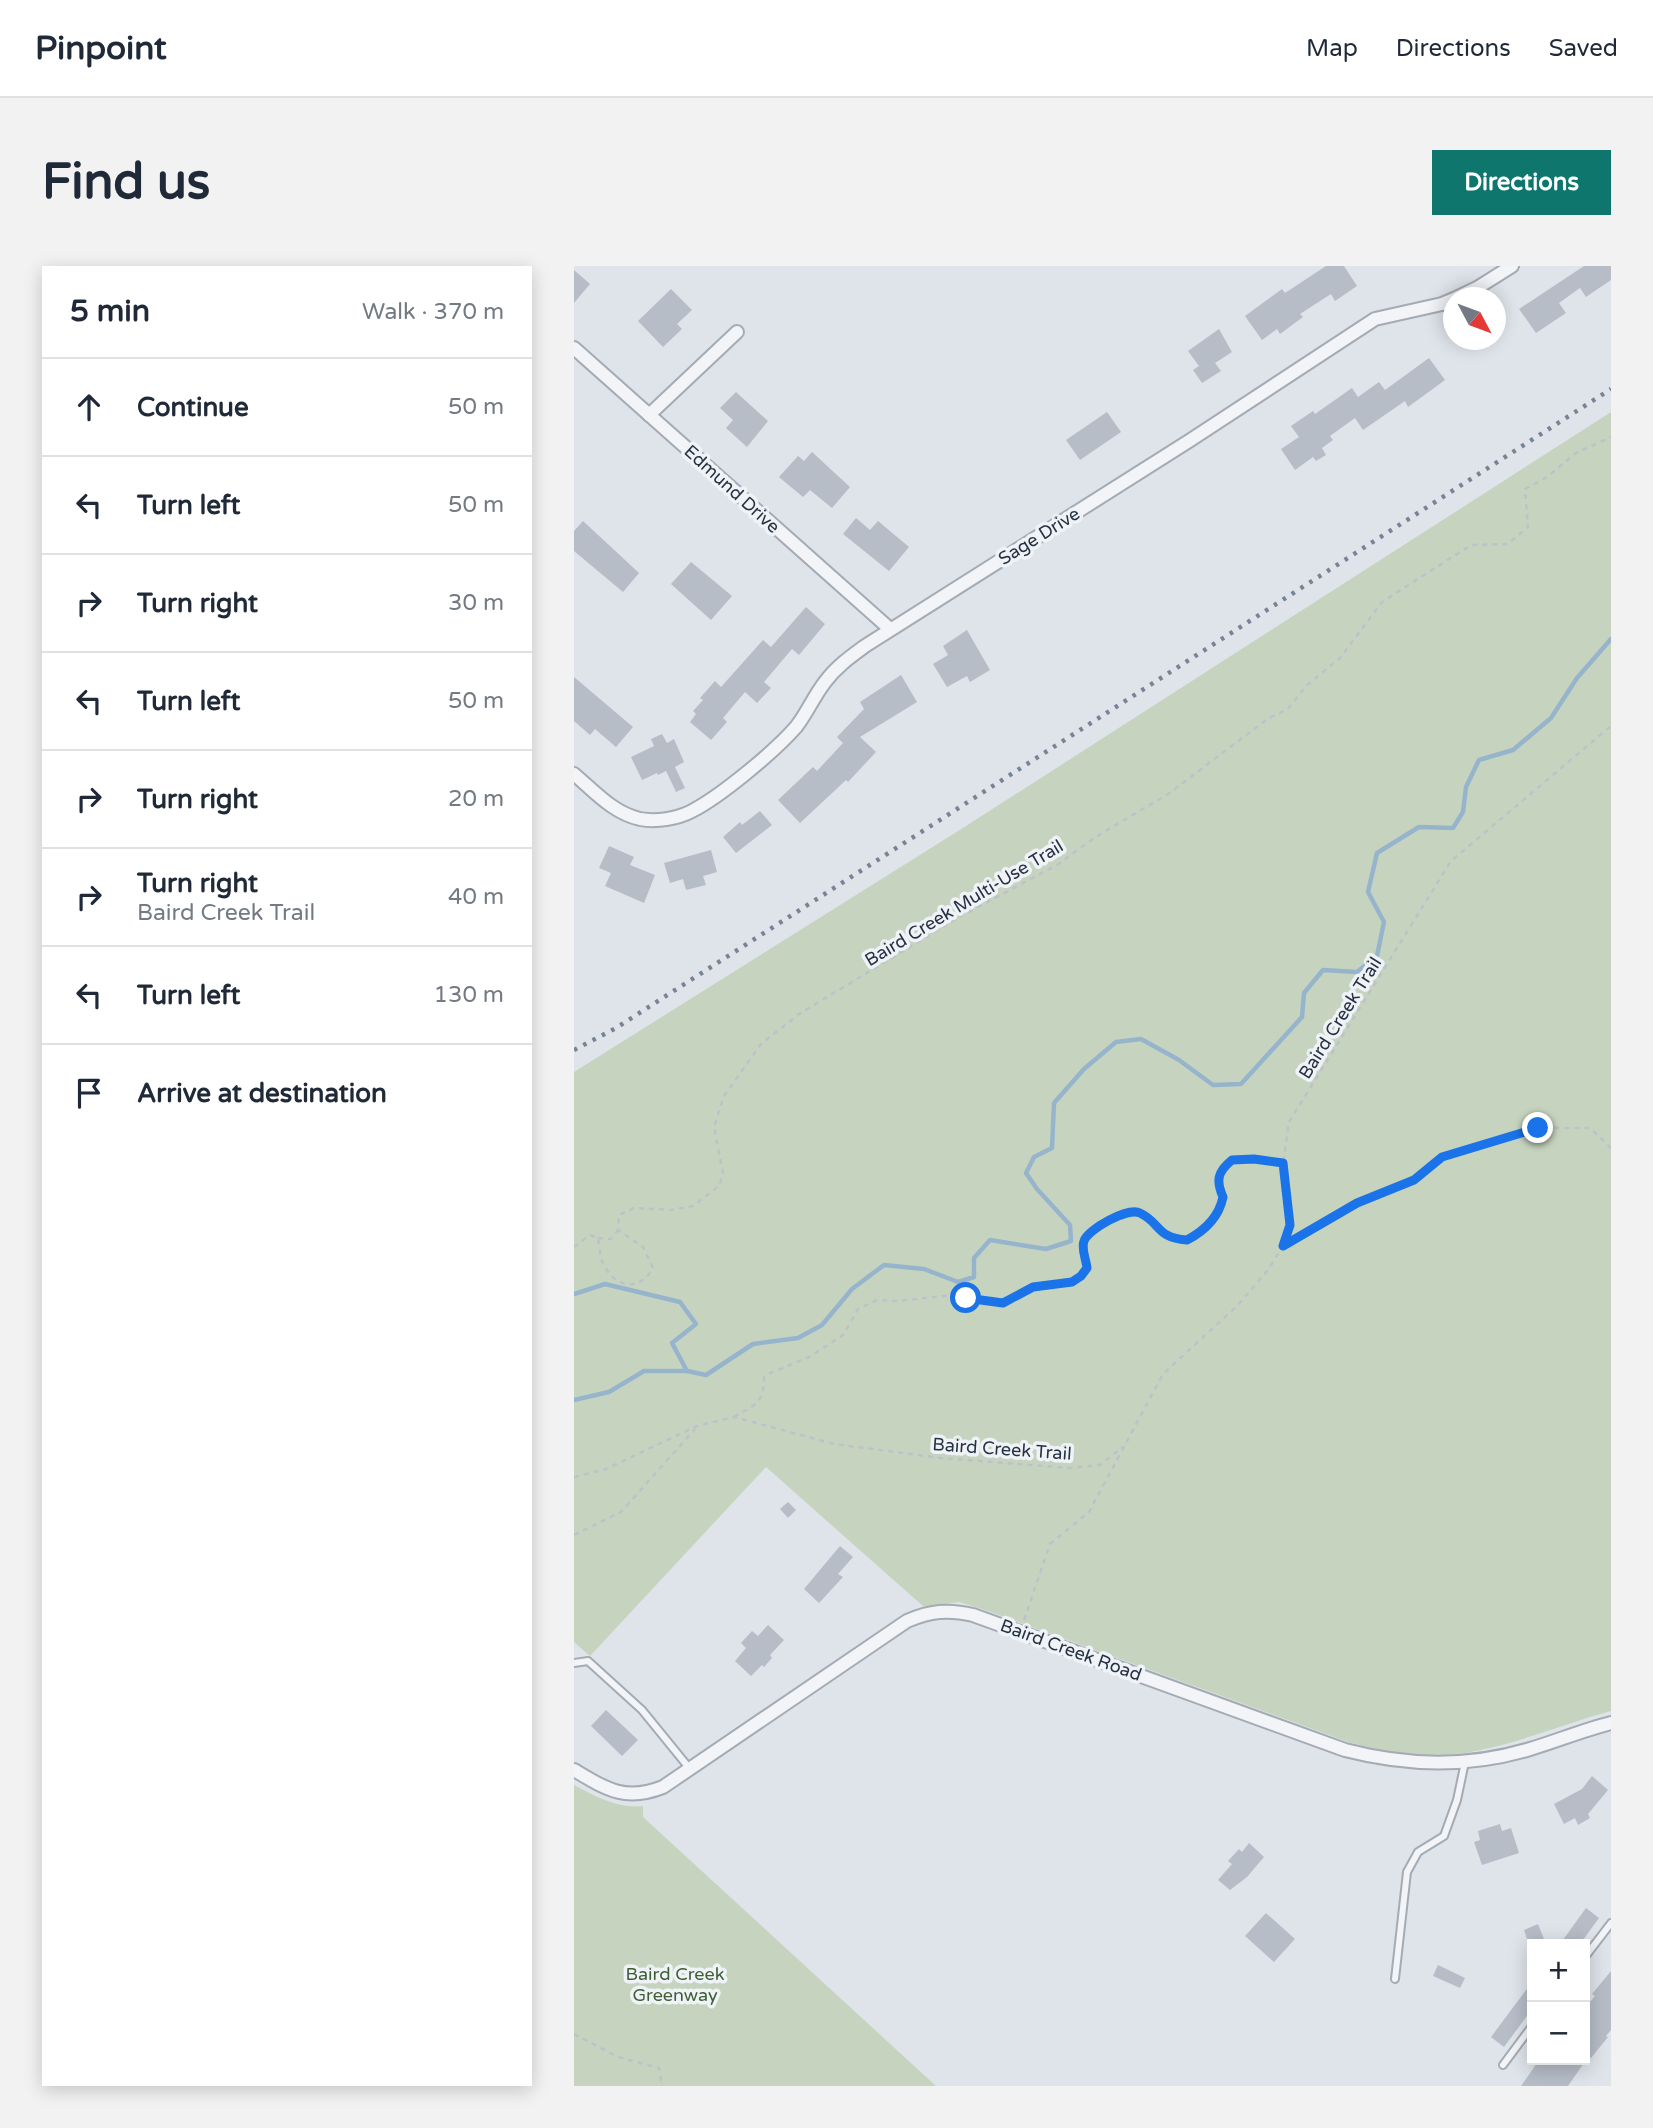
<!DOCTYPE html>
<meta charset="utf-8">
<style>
:root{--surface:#fff;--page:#f2f2f3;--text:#1f2937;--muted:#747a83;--line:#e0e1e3;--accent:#0f766e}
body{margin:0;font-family:"Varela Round",sans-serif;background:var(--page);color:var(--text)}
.controls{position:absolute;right:21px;bottom:21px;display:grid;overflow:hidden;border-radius:0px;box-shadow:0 4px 18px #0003}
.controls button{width:63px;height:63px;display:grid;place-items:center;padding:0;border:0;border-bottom:2px solid var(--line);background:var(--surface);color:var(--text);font:35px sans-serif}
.compass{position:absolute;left:869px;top:21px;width:63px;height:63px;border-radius:50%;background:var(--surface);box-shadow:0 4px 18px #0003;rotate:131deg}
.stop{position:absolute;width:21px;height:21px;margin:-16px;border:5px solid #1a73e8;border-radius:50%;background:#fff}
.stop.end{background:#1a73e8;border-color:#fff;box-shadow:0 2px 7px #0008}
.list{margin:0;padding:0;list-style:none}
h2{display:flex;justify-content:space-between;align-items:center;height:91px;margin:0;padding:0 28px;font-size:30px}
h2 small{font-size:23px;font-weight:400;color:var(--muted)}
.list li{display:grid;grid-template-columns:46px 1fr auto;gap:21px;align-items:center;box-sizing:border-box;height:98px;padding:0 28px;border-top:2px solid var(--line)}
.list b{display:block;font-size:26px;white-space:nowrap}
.list p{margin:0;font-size:23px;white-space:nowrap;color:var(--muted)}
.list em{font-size:23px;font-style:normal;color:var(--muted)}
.icon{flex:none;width:38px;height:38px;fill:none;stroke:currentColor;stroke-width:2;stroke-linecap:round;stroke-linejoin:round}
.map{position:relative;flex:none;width:1037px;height:1820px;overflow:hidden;border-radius:0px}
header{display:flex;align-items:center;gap:42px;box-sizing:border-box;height:98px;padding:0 35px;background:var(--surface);border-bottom:2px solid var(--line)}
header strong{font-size:33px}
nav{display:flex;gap:38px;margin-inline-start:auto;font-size:24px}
.intro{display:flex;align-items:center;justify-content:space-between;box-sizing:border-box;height:168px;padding:0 42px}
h1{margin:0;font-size:49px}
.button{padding:18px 32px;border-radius:0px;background:var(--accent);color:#fff;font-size:24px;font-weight:700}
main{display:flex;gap:42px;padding:0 42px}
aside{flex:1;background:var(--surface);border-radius:0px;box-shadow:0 4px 18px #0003}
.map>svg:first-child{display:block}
.green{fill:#c6d4bf}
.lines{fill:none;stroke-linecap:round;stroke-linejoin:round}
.stream{stroke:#97b4cd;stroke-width:4.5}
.building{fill:#b6bdc7}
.lane-casing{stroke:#a4abb4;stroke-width:10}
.street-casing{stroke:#a4abb4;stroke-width:16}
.path{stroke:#bdc2c9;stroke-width:2.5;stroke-dasharray:5 5;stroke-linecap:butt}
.lane{stroke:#f2f4f8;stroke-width:6}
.street{stroke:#f2f4f8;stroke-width:12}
.rail{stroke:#778495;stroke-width:4.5;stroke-dasharray:3.5 7;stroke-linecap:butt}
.route{stroke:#1a73e8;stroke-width:9}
.labels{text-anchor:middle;stroke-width:7;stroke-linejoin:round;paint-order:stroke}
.street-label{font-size:18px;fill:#263242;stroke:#eff3f7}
.park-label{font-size:18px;fill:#3d5f33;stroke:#eff3f7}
</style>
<header>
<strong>Pinpoint</strong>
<nav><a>Map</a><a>Directions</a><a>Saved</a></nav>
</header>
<div class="intro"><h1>Find us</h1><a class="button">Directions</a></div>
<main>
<aside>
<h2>5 min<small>Walk · 370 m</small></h2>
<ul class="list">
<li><svg class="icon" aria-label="ahead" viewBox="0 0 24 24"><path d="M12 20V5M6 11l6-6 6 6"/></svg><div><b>Continue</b></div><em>50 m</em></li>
<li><svg class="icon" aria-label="left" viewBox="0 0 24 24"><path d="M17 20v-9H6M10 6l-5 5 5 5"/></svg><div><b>Turn left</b></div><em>50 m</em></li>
<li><svg class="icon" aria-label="right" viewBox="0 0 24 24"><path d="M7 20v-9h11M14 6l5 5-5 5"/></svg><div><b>Turn right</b></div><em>30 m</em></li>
<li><svg class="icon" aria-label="left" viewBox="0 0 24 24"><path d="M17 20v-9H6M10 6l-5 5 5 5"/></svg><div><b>Turn left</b></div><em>50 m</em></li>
<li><svg class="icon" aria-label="right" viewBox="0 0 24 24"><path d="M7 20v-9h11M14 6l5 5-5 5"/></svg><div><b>Turn right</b></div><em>20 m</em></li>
<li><svg class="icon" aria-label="right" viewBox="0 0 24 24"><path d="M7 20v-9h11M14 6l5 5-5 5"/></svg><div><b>Turn right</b><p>Baird Creek Trail</p></div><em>40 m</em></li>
<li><svg class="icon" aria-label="left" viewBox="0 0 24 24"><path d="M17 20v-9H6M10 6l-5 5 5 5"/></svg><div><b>Turn left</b></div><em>130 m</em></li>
<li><svg class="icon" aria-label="arrive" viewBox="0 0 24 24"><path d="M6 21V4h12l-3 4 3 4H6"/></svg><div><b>Arrive at destination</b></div></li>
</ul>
</aside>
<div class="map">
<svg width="1037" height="1820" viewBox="0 0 1037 1820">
<rect width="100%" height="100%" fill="#dfe4ea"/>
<!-- green -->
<g class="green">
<path d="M1037,146V1445C971,1463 905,1496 834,1489C815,1488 796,1481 777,1477L408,1343L385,1336L350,1341L192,1201L16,1390L0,1376V806L392,560Z"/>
<path d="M0,1519C21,1530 44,1543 69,1540V1551L362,1820H0Z"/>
</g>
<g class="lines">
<!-- stream -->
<g class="stream">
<polyline points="0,1028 31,1018 106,1036 122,1058 98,1077 113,1105 132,1109 179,1078 224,1072 248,1059 278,1023 310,999 350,1003 384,1016 400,1011 400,992 416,974 472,983 497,975 496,959 463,923 452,907 460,891 478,882 480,837 510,803 542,776 567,773 605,794 639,819 667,818 728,751 730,727 749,704 783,706 803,690 810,656 794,626 803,587 845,561 879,562 889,546 892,521 905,494 939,484 977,452 1003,412 1037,373"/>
<polyline points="0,1134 35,1126 70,1105 113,1105"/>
</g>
</g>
<!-- building -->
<g class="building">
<polygon points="752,0 770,0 783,20 761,35 757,28 726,48 729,51 706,68 703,63 688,74 671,50 708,23 711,27"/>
<polygon points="1010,0 1037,0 1037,14 1012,31 1006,22 985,37 992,47 962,67 945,43"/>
<polygon points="0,4 16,18 0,37"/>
<polygon points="97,23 118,44 103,58 108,63 89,81 64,55"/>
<polygon points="645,63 658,86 641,97 647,105 628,117 619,104 625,100 614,85"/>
<polygon points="855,92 871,114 834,141 831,135 789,164 781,152 756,170 759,174 748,182 752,189 742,195 739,191 721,204 707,183 725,171 717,160 739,145 741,148 778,122 784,131 805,116 811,124"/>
<polygon points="162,126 194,155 173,181 152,162 159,154 146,142"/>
<polygon points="533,146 547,166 506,194 492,174"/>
<polygon points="238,186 276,221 258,242 236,224 229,231 205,211 224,190 230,195"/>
<polygon points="282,252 296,264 304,255 335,281 315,305 269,268"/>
<polygon points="9,255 65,307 49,326 0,285 0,265"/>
<polygon points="117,296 158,330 137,354 97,318"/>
<polygon points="232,341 251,358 225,389 218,383 190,416 197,422 183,437 171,426 149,452 153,456 137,474 116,456 122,448 119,445 129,434 126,432 141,415 147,421 189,374 197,381"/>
<polygon points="393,364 416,404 396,416 393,410 373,421 359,398 374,389 369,380"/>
<polygon points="327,409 343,436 286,471 302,486 274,516 272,514 226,557 204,534 239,501 243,505 269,477 263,471 290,443 286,436"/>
<polygon points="0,411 59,461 42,481 21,463 16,469 0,455"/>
<polygon points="88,468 93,477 100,473 110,496 101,501 111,522 102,526 92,505 84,509 83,507 68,514 57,491 80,480 77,473"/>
<polygon points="186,545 198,559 162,587 149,571 166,556 168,559"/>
<polygon points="35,580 60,591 56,599 81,609 70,637 31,620 37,607 25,602"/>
<polygon points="137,584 143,606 129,610 132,619 112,624 109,613 96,617 90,597"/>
<polygon points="214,1236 222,1244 214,1252 206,1243"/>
<polygon points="266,1280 279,1291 264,1308 269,1311 245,1337 230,1323"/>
<polygon points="194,1359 210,1374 196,1389 198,1392 190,1401 188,1399 177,1410 161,1395 172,1382 167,1377 178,1365 184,1370"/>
<polygon points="32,1444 64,1474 48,1490 17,1460"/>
<polygon points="1018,1510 1034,1524 1014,1548 1016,1552 1004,1559 1001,1552 990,1558 980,1538 1008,1523"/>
<polygon points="926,1558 928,1565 937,1562 945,1587 908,1599 900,1576 906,1574 904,1565"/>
<polygon points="675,1577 690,1591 673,1611 656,1624 644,1614 658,1598 654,1595 665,1583 668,1586"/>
<polygon points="1012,1642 1025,1652 1006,1678 986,1678"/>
<polygon points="692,1647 721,1673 700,1696 671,1670"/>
<polygon points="964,1658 970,1673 955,1679 950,1664"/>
<polygon points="864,1699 891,1712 886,1722 859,1710"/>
<polygon points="1037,1705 1037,1764 1032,1770 1034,1771 1017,1792 1011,1787 1011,1742 1021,1730 1018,1728"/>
<polygon points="958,1716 958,1743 930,1781 917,1771"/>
<polygon points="965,1794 1012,1794 994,1820 947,1820"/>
</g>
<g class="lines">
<!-- lane casing -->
<g class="lane-casing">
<g id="lane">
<polyline points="0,1397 14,1395 68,1444 116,1503"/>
<polyline points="1011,1691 1037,1657"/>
<polyline points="821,1713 833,1606 844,1586 870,1570 883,1534 891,1496"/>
<polyline points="929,1799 958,1760"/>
</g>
</g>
<!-- street casing -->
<g class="street-casing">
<g id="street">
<polyline points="882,32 903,22 938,0"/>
<polyline points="0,82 316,363"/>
<polyline points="75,149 163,66"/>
<path d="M0,508C20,525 39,547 66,553C82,556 103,553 118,545C147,530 200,486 222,461C233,447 240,430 251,416C262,401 276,391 291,380L615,175L801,53L868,38L880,33"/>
<path d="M0,1504C32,1523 51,1536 89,1521L333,1355C356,1345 374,1343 399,1349L771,1484C833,1500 893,1502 956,1483C983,1475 1009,1464 1037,1457"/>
</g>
</g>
<!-- path -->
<g class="path">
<polyline points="24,972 37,973 44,964"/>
<polyline points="709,980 783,937 840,914 868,891 963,862 1016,862 1037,882"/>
<path d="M0,981L16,969L24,972C25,979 26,988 28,995C39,1021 64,1028 79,1002L69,981L44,964L45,949L60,942L97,944L119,940L145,920L149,907L140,861L150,830L187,778L225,748L387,650L483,599L520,572L594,528L695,452L714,443L732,420L766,392L808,336L897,279L934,278L954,261L951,223L973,211L1002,187L1037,171"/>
<path d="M160,1151C180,1139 190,1138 190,1112L194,1108L235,1091L269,1069L284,1043L303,1034L324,1035L379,1029L405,1035L429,1036L459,1021L498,1016L507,1011L514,1002C512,994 507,984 510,975C513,963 553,941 565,946C571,948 577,956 581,961C597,975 614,977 629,963C639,953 646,945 649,931C642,915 643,906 658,894L680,893L709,897"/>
<polyline points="0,1211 32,1203 123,1160 160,1151 260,1178 367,1192 496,1202 526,1199 549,1181"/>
<polyline points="0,1269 47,1246 121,1163"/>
<polyline points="450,1354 476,1278 515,1246 589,1108 663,1040 694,1004 709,980 716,959 714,924 709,897 715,856 877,595 1037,460"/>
<polyline points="0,1768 44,1791 85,1802 88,1820"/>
</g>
<!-- lane -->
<use href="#lane" class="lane"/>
<!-- street -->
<use href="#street" class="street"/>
<!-- rail -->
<polyline class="rail" points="0,784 42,762 1037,123"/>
</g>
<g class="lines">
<!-- route -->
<path class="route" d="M392,1032L429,1037L459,1021L498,1016L507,1010L513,1002C512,993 507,983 510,975C514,963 554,941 566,947C586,956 582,972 613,974C630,965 645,951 649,931C642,915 643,906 658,894L680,893L709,897L716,959L709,980L783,937L840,914L868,891L964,862"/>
</g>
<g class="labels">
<!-- street labels -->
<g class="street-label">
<text transform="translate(158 223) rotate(42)" y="6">Edmund Drive</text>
<text transform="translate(465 270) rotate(-32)" y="6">Sage Drive</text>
<text transform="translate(390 637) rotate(-31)" y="6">Baird Creek Multi-Use Trail</text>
<text transform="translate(766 752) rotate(-58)" y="6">Baird Creek Trail</text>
<text transform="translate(428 1183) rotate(4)" y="6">Baird Creek Trail</text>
<text transform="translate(497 1384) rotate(20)" y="6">Baird Creek Road</text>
</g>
<!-- park labels -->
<g class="park-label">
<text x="101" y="1714">Baird Creek<tspan x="101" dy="21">Greenway</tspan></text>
</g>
</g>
</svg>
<div class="controls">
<button>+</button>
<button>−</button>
</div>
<svg class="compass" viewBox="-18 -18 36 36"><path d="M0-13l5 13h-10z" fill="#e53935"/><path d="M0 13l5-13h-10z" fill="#747a83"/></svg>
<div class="stop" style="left:392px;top:1032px"></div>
<div class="stop end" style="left:964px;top:862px"></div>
</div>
</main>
